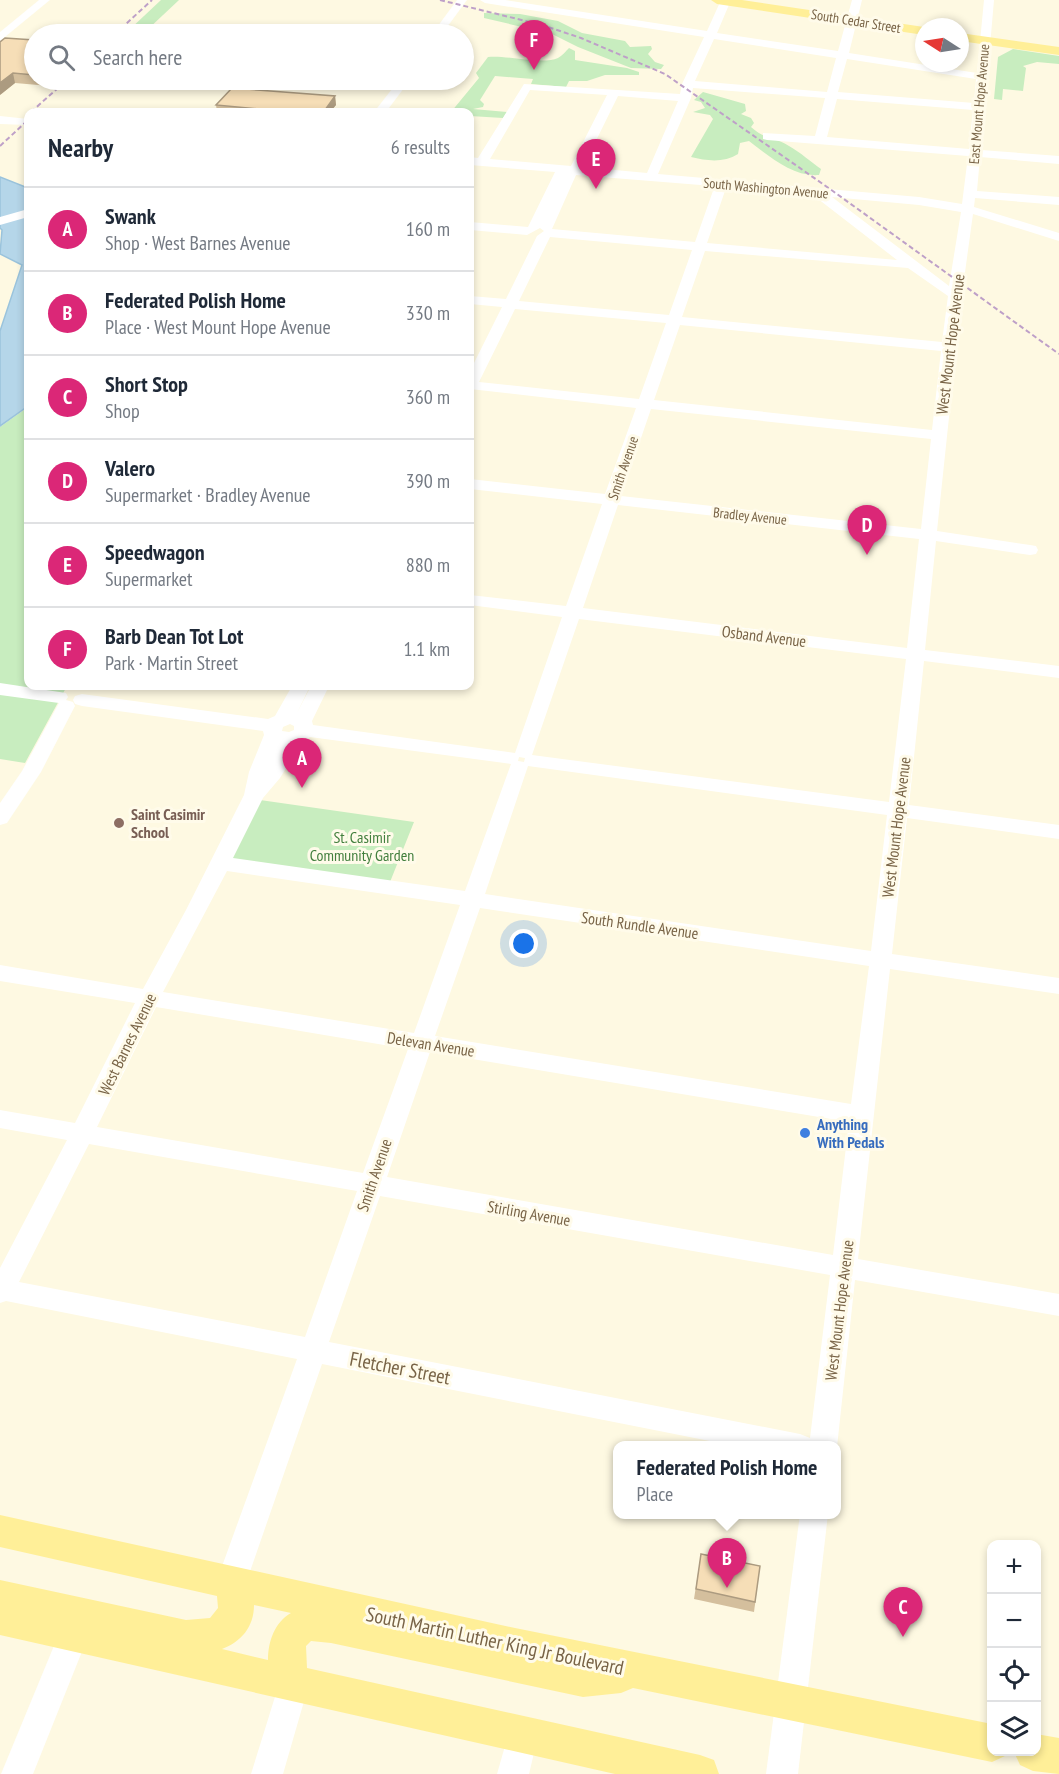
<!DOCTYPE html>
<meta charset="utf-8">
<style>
:root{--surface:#fff;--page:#f6f6f7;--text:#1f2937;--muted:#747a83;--line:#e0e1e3;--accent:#db2777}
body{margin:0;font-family:"PT Sans Narrow",sans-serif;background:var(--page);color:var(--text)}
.controls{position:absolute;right:18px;bottom:18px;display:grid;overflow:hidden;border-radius:12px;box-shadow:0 3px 9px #0003}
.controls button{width:54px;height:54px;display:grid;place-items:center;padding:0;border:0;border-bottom:2px solid var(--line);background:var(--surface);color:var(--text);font:30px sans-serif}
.compass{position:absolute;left:915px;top:18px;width:54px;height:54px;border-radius:50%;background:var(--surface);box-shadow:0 3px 9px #0003;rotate:282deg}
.you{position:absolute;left:524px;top:944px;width:21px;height:21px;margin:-15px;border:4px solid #fff;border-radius:50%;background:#1a73e8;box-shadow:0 0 0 9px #1a73e833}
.badge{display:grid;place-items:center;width:39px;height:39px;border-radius:50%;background:var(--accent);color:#fff;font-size:20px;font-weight:700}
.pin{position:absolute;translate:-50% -50px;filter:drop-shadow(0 2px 3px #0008)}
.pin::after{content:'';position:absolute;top:32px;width:21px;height:18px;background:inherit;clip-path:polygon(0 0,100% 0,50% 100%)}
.popup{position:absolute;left:613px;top:1441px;width:228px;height:78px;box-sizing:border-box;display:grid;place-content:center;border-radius:12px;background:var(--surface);filter:drop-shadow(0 2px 4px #0005);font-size:20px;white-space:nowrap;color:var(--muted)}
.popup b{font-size:22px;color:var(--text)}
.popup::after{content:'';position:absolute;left:50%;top:100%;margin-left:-12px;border:12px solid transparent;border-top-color:var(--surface)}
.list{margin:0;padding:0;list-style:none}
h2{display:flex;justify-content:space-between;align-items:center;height:78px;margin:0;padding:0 24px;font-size:26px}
h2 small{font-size:20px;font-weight:400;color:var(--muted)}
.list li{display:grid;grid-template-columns:39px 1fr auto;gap:18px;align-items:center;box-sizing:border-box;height:84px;padding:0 24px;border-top:2px solid var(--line)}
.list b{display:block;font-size:22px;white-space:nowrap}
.list p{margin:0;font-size:20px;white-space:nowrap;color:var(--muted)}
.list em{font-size:20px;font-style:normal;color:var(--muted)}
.icon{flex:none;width:33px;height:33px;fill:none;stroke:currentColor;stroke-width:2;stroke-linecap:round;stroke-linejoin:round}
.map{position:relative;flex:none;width:1059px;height:1774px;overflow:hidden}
.search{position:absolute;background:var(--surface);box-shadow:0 3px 9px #0003;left:24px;top:24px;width:450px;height:66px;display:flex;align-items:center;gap:15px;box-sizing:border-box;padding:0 21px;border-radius:33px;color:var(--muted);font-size:22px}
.panel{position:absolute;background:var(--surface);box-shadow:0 3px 9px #0003;left:24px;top:108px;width:450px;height:582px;border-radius:12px}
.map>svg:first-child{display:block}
.green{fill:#c8edbf}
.water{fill:#b5d6e9;stroke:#9ac3dc;stroke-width:1.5}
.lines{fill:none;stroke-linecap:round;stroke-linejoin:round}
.minor{fill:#fff;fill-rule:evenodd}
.major{fill:#ffef98;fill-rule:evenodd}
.rail{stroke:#bea0c8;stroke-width:2;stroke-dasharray:5 3;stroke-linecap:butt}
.wall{fill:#d4bf9d}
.shaded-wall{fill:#ac9b80}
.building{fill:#f6deb7;stroke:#ac9b80;stroke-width:1.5}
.education-dot{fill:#8d6e63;stroke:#fffbea;stroke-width:2}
.shop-dot{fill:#3f7fe0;stroke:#fffbea;stroke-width:2}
.labels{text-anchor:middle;stroke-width:6;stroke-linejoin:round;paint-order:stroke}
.far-street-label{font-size:14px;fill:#786346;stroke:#fffbea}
.street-label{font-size:16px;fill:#786346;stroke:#fffbea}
.education-label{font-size:16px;font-weight:bold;fill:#785e54;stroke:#fffbea;text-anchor:start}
.park-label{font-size:16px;fill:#427f3d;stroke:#fffbea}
.shop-label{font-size:16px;font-weight:bold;fill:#366cbe;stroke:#fffbea;text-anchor:start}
.near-street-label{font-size:20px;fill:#786346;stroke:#fffbea}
</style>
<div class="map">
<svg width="1059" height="1774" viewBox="0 0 1059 1774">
<rect width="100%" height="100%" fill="#fef9e2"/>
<!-- green -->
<g class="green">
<polygon points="161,0 179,0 146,31 132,34 128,31"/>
<polygon points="484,13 520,14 558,21 582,33 625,41 630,47 651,46 652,49 648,54 655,62 664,65 661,69 631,68 578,47 552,34 484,18"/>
<path d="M569,48L575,51V60L627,68L639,72V75H605L587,81H569L566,87L531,84L533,79L495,76L480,100L484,104L483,107L473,109L507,112L503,118L470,116V112H451L479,78L476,73L488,57C508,55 542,65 558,58C562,56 566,51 569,48Z"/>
<polygon points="1013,49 1059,56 1059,64 1037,62 1023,66 1026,68 1023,91 1003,89 1002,100 994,99 998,57"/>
<path d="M703,92L745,104L746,111L741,114L751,118L754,123L751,127C767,141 773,136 789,146C800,152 811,162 821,169L819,175C793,177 770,157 749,141L740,143L738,154C724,163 707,161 691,157L713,119L710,115L693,112L705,108L701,102L694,100Z"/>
<polygon points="28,407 28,686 67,686 25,763 0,759 0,427"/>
<polygon points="260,800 414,822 390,882 231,859"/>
</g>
<!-- water -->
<polygon class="water" points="0,177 28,188 28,406 0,426 0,331 22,265 0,254 2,230 0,228"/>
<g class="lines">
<!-- minor -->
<g class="minor">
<polygon points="39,0 50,0 0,41 0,32"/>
<polygon points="457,0 467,0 442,34 432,34"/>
<path d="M480,0H505L707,31L721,0H731L717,33L838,51L852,0H862L849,53L977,73L984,0H994L981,150L1059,156V164L980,157L977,191L1059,197V205L975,198L974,207L1059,233V241L973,214L962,294L937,531L1030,545L1036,546L1038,550L1036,554L1030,555L936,541L925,650L1059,666V678L924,661L909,805L1059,825V839L907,818L892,954L1059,978V994L890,969L858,1259L1059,1294V1316L855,1280L837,1447L735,1446L322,1364L246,1583L241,1593L231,1597L221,1593L216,1583L297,1359L6,1301L0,1303V1268L67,1140L0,1128V1110L75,1123L135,1003L0,981V965L143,989L186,910L244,795L249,772L264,735L263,731L82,706L75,704L73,700L75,696L82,694L268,719L275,716L292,686H310L297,713L311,686H329L312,721L313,725L515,753L562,617L470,605V595L566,606L602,504L470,489V479L605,494L636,408L470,389V371L502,307L470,304V296L506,299L537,236L544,231L540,228L527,235L470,230V222L528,227L555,172L470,165V157L478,158L524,84L680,94L682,84L704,37L485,3ZM714,39L836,58L827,92L695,81ZM847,59L976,79L974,103L838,92ZM693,88L825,98L815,136L763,133V139L767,140L968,156L962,204L919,197L658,174L691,98ZM530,90L607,95L571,166L490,159ZM618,96L678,101L647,173L583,167ZM837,99L973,110L969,149L827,137ZM576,175L713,186L714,188L695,242L552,229ZM726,188L813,195L897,260L707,243ZM832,197L919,205L961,212L949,286ZM550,237L692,250L669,315L519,301ZM705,251L908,268L948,296L942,342L682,317ZM515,309L666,323L639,399L479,382ZM680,325L941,351L932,430L654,400ZM651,409L931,439L921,529L621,496ZM618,505L919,539L907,648L583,608ZM579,619L906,659L889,802L532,755ZM290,724L294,726V730L289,732L282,731L283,727ZM310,737L511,764L465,891L233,858L263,798L280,778L303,741ZM519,757L525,758L524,762L518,761ZM528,766L887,815L871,951L485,894ZM227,871L460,905L414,1033L163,992ZM480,908L869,966L851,1104L435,1036ZM156,1007L408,1049L363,1173L97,1127ZM430,1052L849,1122L833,1255L387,1177ZM89,1144L357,1191L305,1337L19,1282ZM380,1196L830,1275L810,1438L800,1434L329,1342Z"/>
<path d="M289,25L305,34C297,35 289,35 284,28Z"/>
<polygon points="399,80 410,80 386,112 374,112"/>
<polygon points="0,116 28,119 28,125 0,124"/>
<polygon points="28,209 28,217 0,225 0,217"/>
<polygon points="0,683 66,693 68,697 66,700 73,702 75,706 41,772 7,823 0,825 0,803 22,771 59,703 0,695"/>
<polygon points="800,1514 828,1514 798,1774 766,1774"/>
<polygon points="74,1619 85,1624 89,1634 33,1774 1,1774 63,1624"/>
<polygon points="294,1669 305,1673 309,1684 283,1774 251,1774 279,1684 283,1673"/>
<polygon points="522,1720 533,1725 538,1736 529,1774 497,1774 511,1725"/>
</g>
<!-- major -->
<g class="major">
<polygon points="711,0 742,0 924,27 924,35 717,4"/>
<polygon points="960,33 1059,47 1059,55 960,41"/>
<path d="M0,1515L515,1628L992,1724V1752H1007L1005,1756L992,1762L633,1688L621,1693L583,1697L331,1643L311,1641L306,1646L307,1668L700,1755L714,1760L719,1774H615L0,1635V1580L186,1620L210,1618L218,1608L217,1596L0,1547ZM254,1605L291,1613C275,1622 268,1641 268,1660L222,1649C241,1642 254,1627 254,1605Z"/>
<polygon points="1036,1734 1059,1738 1059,1774 1033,1771 1020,1765 1014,1752 1036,1752"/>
</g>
<!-- rail -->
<g class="rail">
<polyline points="440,0 542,25 581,38 665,74 830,189 1059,354"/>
<polyline points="115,34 152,0"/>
<polyline points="31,112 67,80"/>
<polyline points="0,146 28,120"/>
</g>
</g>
<!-- wall -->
<g class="wall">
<polygon points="34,40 34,80 56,80 50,86 15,83 0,95"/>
<polygon points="335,96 336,105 330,112 217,112 216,105"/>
<polygon points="701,1554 760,1566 754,1612 694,1599"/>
</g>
<!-- shaded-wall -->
<g class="shaded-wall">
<polygon points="13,73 15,83 0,95 0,83"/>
<polygon points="49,80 56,80 50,86"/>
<polygon points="335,96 336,105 330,112 325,112 325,110"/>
</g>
<!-- building -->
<g class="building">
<polygon points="5,38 34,40 34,54 32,56 34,57 34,75 13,73 0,83 0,42"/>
<polygon points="232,88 335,96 325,110 317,109 314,112 289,112 290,112 216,105"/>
<polygon points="701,1554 760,1566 755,1602 696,1589"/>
</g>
<!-- markers -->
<circle class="education-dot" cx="119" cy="823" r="6"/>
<circle class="shop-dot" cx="805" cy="1133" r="6"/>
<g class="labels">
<!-- far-street labels -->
<g class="far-street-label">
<text transform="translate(856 21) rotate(9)" y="5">South Cedar Street</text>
<text transform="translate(979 104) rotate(-85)" y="5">East Mount Hope Avenue</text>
<text transform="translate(766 188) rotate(5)" y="5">South Washington Avenue</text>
<text transform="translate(623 468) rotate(-71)" y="5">Smith Avenue</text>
<text transform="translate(750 516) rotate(6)" y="5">Bradley Avenue</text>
</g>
<!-- street labels -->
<g class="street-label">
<text transform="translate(950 344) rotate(-83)" y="6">West Mount Hope Avenue</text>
<text transform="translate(764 636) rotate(7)" y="6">Osband Avenue</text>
<text transform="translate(896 827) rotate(-83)" y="6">West Mount Hope Avenue</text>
<text transform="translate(640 925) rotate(8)" y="6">South Rundle Avenue</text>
<text transform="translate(127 1044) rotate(-64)" y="6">West Barnes Avenue</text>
<text transform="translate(431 1044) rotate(9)" y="6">Delevan Avenue</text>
<text transform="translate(374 1175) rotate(-71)" y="6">Smith Avenue</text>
<text transform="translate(529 1213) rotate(10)" y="6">Stirling Avenue</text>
<text transform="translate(839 1310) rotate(-83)" y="6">West Mount Hope Avenue</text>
</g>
<!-- education labels -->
<g class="education-label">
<text x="131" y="820">Saint Casimir<tspan x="131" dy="18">School</tspan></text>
</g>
<!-- park labels -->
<g class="park-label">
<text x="362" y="843">St. Casimir<tspan x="362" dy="18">Community Garden</tspan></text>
</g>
<!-- shop labels -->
<g class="shop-label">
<text x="817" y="1130">Anything<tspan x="817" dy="18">With Pedals</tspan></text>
</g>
<!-- near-street labels -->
<g class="near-street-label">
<text transform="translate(400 1368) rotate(11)" y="7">Fletcher Street</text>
<text transform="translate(495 1641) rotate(12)" y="7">South Martin Luther King Jr Boulevard</text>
</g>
</g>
</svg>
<div class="controls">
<button>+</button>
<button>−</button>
<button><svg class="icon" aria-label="locate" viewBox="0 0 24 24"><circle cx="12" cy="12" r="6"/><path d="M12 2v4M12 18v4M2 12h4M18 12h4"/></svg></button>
<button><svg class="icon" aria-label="layers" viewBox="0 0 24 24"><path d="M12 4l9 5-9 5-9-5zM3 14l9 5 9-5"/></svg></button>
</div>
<svg class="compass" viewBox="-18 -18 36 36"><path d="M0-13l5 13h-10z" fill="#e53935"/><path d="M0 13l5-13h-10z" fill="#747a83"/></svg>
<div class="you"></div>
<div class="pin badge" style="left:302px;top:788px">A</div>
<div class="pin badge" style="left:727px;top:1588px">B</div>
<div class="popup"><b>Federated Polish Home</b>Place</div>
<div class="pin badge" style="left:903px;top:1637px">C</div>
<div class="pin badge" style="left:867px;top:555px">D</div>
<div class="pin badge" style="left:596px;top:189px">E</div>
<div class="pin badge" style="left:534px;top:70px">F</div>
<div class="search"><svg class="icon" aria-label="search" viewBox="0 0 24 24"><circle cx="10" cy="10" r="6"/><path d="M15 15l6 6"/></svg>Search here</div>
<section class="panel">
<h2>Nearby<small>6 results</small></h2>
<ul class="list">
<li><span class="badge">A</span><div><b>Swank</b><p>Shop · West Barnes Avenue</p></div><em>160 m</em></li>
<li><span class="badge">B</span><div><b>Federated Polish Home</b><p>Place · West Mount Hope Avenue</p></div><em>330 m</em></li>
<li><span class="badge">C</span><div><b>Short Stop</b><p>Shop</p></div><em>360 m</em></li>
<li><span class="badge">D</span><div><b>Valero</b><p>Supermarket · Bradley Avenue</p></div><em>390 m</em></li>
<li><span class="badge">E</span><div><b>Speedwagon</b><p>Supermarket</p></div><em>880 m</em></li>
<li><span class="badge">F</span><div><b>Barb Dean Tot Lot</b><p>Park · Martin Street</p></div><em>1.1 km</em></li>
</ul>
</section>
</div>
